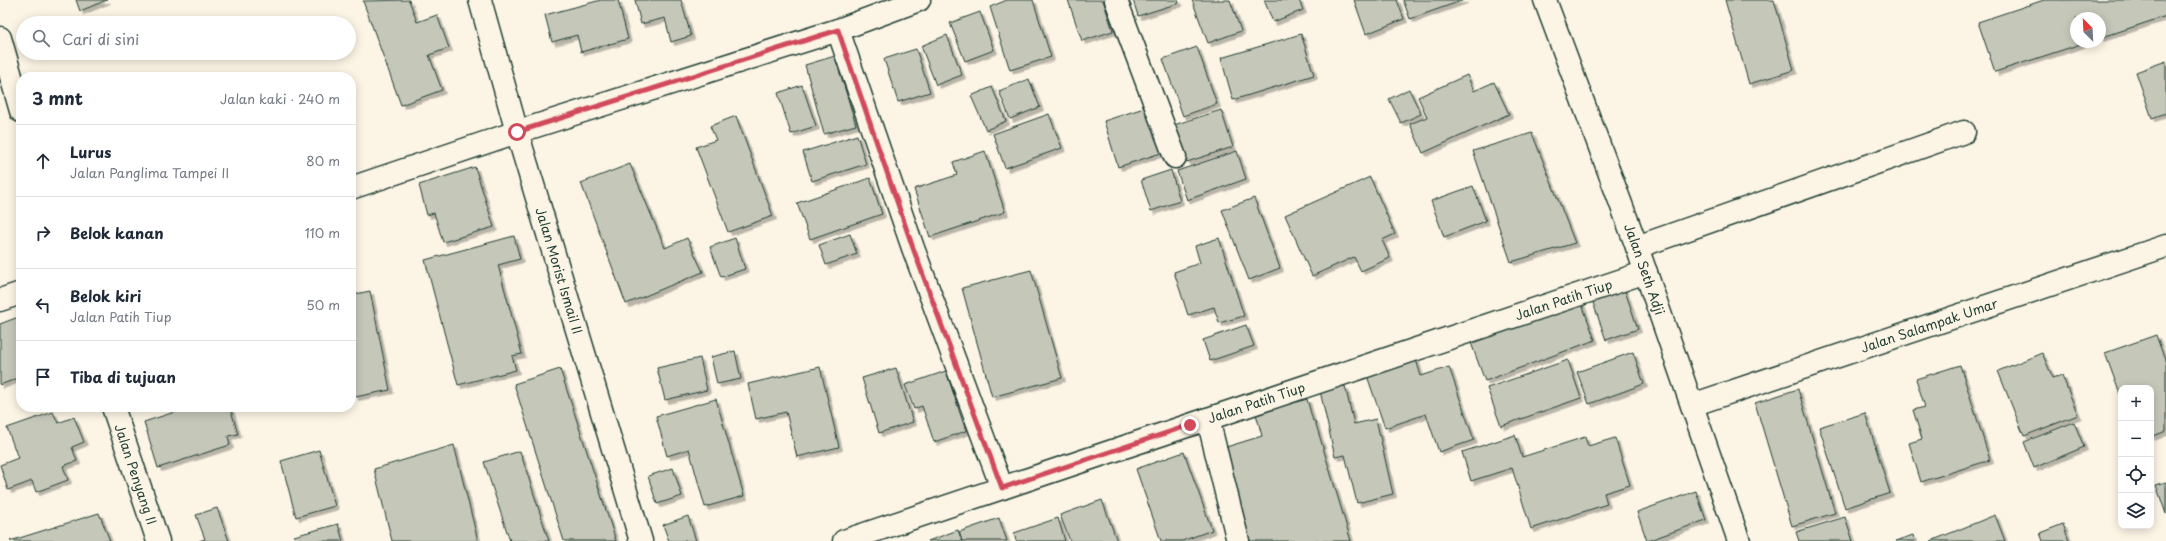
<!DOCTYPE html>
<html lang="id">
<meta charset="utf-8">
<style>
:root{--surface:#fff;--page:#f2f2f3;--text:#1f2937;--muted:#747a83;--line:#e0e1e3}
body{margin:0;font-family:"Playpen Sans",sans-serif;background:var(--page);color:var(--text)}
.controls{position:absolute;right:12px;bottom:12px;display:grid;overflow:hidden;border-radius:8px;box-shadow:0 2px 10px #0003}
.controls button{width:36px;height:36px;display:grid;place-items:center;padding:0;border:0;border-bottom:1px solid var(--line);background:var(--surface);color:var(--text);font:20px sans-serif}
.compass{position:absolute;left:2070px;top:12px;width:36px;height:36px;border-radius:50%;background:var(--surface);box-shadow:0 2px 10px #0003;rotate:336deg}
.stop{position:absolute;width:12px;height:12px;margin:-9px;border:3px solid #d1495b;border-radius:50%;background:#fff}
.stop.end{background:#d1495b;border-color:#fff;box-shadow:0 1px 4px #0008}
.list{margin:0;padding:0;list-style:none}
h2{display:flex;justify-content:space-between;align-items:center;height:52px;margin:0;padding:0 16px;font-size:17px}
h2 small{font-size:13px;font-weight:400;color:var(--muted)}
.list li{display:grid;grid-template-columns:26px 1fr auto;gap:12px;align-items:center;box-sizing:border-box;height:72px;padding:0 16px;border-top:1px solid var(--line)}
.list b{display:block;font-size:15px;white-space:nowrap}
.list p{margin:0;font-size:13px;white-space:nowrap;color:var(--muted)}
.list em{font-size:13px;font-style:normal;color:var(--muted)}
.icon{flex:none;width:22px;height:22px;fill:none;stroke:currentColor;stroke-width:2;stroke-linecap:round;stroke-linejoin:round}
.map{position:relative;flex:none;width:2166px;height:541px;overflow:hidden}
.search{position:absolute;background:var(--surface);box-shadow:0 2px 10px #0003;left:16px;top:16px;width:340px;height:44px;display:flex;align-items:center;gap:10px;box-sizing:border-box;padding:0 14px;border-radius:22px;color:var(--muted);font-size:15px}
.panel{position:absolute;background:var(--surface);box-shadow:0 2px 10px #0003;left:16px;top:72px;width:340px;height:340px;border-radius:16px}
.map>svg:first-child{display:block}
.building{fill:#c5c7b9;stroke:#1f3d34;filter:url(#shadow)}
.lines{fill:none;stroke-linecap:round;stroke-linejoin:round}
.minor-casing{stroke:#1f3d34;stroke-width:25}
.minor{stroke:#fcf5e5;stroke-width:22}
.route{stroke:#d1495b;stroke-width:5}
.labels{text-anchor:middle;stroke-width:3.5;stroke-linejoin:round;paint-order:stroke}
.street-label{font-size:13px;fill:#1f3d34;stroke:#fcf5e5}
</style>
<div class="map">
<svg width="2166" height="541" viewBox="0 0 2166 541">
<defs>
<filter id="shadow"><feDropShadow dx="3.5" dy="3.5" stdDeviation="0" flood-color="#0004"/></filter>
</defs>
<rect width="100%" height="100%" fill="#fcf5e5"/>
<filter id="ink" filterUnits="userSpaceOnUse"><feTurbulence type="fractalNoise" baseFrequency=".025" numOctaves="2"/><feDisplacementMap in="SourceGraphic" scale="8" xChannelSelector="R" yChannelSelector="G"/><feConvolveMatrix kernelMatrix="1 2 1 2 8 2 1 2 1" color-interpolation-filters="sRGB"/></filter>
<g filter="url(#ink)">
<!-- building -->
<g class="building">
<polygon points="76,0 107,0 80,11"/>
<polygon points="409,0 417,22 437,15 449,48 429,55 442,90 401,105 363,1"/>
<polygon points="601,0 618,0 628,39 581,52 577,35 552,42 545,15"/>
<polygon points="635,0 681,0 691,36 671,42 665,18 641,24"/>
<polygon points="1007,0 1033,0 1051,57 1010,70 990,7"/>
<polygon points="1068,0 1103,0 1113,31 1082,41"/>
<polygon points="1133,0 1178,0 1179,3 1138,16"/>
<polygon points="1192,0 1230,0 1241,31 1208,43"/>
<polygon points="1264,0 1299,0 1303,10 1273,22"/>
<polygon points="1354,0 1397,0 1404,19 1366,34"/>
<polygon points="1403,0 1464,0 1410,19"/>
<polygon points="1725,0 1774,0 1794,70 1749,84"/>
<polygon points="2044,0 2166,0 2166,16 2100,38 2100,18 2076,18 2076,42 2087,42 1995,72 1978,22"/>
<polygon points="980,12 994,50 965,61 950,23"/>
<polygon points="1301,34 1314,75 1233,100 1221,58"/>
<polygon points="947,35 962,75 936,85 921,46"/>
<polygon points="1197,47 1217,104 1183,116 1163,59"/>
<polygon points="916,49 930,92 898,102 884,59"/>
<polygon points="835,56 856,125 824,134 805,65"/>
<polygon points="2166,61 2166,113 2152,118 2136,72"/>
<polygon points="1467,75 1474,91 1494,82 1509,114 1423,153 1410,124 1427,117 1418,97"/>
<polygon points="1029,79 1040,107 1010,119 999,91"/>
<polygon points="802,85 816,126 791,134 778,93"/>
<polygon points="992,87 1006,121 986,130 971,96"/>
<polygon points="1409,89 1421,114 1401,123 1389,99"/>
<polygon points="1150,106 1164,152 1118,167 1104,121"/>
<polygon points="1221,110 1233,147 1187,162 1174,125"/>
<polygon points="1049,114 1062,148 1005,168 993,134"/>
<polygon points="736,116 773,216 728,232 696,147 716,140 710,126"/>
<polygon points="1532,133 1575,243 1511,262 1473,151"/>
<polygon points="857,135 866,164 812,181 803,152"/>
<polygon points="985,151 1005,212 930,237 914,189 957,175 953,162"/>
<polygon points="1237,151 1246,179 1187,200 1177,171"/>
<polygon points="630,164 665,248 687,238 703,272 626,304 581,183"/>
<polygon points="475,167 494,227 443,242 434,213 427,215 419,185"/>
<polygon points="1171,170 1180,201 1151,211 1141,180"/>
<polygon points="1370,177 1395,234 1382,240 1390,258 1361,271 1354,257 1312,276 1285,215"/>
<polygon points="870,178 882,214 810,239 797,203"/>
<polygon points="1473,186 1486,221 1444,237 1431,201"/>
<polygon points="1254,198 1280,268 1249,280 1222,210"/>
<polygon points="850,234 857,254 826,265 819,245"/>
<polygon points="514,236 520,259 498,265 522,354 512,356 516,370 458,385 425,260"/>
<polygon points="735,238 745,269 721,277 710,247"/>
<polygon points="1219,238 1244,316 1219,323 1214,307 1188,315 1174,272 1200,263 1195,246"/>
<polygon points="1031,270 1062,378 992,397 962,288"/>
<polygon points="1623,285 1638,329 1606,340 1591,297"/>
<polygon points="370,291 390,390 355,397 351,378 351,295"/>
<polygon points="1580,299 1595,340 1485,381 1470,340"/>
<polygon points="21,316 21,377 0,385 0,324"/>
<polygon points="1246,325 1254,346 1210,361 1203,340"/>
<polygon points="2156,335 2166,363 2166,431 2151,437 2151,388 2121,388 2121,397 2105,353"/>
<polygon points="735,351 741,379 717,384 711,357"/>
<polygon points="1633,352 1644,384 1589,404 1577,372"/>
<polygon points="1414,353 1421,376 1449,367 1474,440 1439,452 1426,414 1385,428 1365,370"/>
<polygon points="2042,353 2053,378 2062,375 2078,415 2024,436 1998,371"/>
<polygon points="700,358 707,390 665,400 657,368"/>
<polygon points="1568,360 1581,398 1501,426 1487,388"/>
<polygon points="1960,365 1990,460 1921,482 1909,443 1922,439 1913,410 1925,407 1916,379"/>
<polygon points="820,367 839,447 797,457 786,412 756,419 748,384"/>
<polygon points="896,368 913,422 879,433 862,378"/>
<polygon points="560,369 616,541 564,541 514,384"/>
<polygon points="946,371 966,431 934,442 922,406 914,409 905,385"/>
<polygon points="1345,386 1354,424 1376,419 1393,494 1357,503 1345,455 1335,457 1320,391"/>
<polygon points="1798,389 1835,513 1792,526 1755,403"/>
<polygon points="716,399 744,496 705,507 689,449 667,456 656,416"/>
<polygon points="1307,399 1313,421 1315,421 1351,541 1250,541 1223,448 1262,436 1256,414"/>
<polygon points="190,407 230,407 238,434 228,436 230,445 158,468 144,422"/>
<polygon points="53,412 58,423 74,417 84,442 72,447 77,461 63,466 68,480 36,492 32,481 8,490 0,465 18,458 7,428"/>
<polygon points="1865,413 1890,493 1845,508 1819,427"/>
<polygon points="2074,422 2084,447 2034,468 2024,442"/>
<polygon points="1515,435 1522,457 1585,437 1588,446 1615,438 1630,485 1604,493 1607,504 1531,529 1512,468 1471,481 1462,452"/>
<polygon points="454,445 478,541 392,541 374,469"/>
<polygon points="319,450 335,506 296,517 281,461"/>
<polygon points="520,451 549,541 510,541 484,462"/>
<polygon points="1184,452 1212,530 1182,541 1161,541 1136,469"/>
<polygon points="673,468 682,496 657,504 648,476"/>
<polygon points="2166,482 2166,514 2156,485"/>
<polygon points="1696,491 1706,520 1647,541 1637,512"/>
<polygon points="1102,500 1117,541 1070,541 1060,515"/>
<polygon points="217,508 229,541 199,541 205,539 196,515"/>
<polygon points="99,513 110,541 10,541"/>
<polygon points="1995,515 2005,541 1931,541"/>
<polygon points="688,516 696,541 669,541 663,525"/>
<polygon points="1845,517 1853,541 1799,541 1796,532"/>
<polygon points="999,518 1007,541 962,541 959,532"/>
<polygon points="1058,518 1065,541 1016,541 1014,533"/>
<polygon points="338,524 343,541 295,541 294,536"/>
<polygon points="2063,524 2069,541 2043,541 2040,533"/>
<polygon points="958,530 962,541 928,541"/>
<polygon points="1913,535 1915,541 1896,541"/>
</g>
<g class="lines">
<!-- minor casing -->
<g class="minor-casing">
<g id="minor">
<path id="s1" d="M480,0L517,132L641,541"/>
<polyline points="1116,0 1175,157"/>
<path id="s2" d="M1545,0L1637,247L1739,541"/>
<polyline points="838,30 913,248 1002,488"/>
<polyline points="0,38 21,111"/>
<polyline points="351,188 517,132 838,30 919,0"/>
<polyline points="1637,247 1964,132"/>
<polyline points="0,300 21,293"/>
<path id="s3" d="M1692,405L2166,246"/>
<path id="s4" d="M113,407L158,541"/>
<polyline points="1208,419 1238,541"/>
<path id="s5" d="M844,541L1646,272"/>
</g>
</g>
<!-- minor -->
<use href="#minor" class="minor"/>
</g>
</g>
<g class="lines" filter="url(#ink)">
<!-- route -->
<polyline class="route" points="517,132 838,30 913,248 1002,488 1190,425"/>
</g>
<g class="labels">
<!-- street labels -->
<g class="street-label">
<text dy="5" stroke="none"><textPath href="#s2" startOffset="287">Jalan Seth Adji</textPath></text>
<text dy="5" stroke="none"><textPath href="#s1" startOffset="282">Jalan Morist Ismail II</textPath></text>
<text dy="5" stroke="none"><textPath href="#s5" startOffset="759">Jalan Patih Tiup</textPath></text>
<text dy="5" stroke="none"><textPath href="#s3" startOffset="250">Jalan Salampak Umar</textPath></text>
<text dy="5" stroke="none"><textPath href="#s5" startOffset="435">Jalan Patih Tiup</textPath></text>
<text dy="5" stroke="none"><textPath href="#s4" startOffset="71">Jalan Penyang II</textPath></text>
</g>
</g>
</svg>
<div class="controls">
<button>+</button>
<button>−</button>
<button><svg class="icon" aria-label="locate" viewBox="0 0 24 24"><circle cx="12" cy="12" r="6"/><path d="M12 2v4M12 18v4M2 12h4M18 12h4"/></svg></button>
<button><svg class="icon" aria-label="layers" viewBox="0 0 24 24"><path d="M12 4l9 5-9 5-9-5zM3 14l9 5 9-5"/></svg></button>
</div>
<svg class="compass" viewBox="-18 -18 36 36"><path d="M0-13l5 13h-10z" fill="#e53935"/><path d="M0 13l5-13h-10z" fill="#747a83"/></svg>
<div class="stop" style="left:517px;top:132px"></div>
<div class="stop end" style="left:1190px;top:425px"></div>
<div class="search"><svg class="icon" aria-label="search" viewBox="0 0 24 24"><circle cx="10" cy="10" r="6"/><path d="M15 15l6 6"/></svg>Cari di sini</div>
<section class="panel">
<h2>3 mnt<small>Jalan kaki · 240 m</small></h2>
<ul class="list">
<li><svg class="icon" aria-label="ahead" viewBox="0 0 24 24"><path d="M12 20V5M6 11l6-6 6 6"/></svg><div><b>Lurus</b><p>Jalan Panglima Tampei II</p></div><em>80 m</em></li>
<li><svg class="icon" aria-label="right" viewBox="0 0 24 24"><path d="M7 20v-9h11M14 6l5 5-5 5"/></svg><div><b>Belok kanan</b></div><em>110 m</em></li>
<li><svg class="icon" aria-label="left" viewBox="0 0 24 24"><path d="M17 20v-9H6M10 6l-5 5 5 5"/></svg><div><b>Belok kiri</b><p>Jalan Patih Tiup</p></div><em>50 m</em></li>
<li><svg class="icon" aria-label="arrive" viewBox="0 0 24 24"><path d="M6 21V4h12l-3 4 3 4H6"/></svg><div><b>Tiba di tujuan</b></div></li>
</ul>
</section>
</div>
